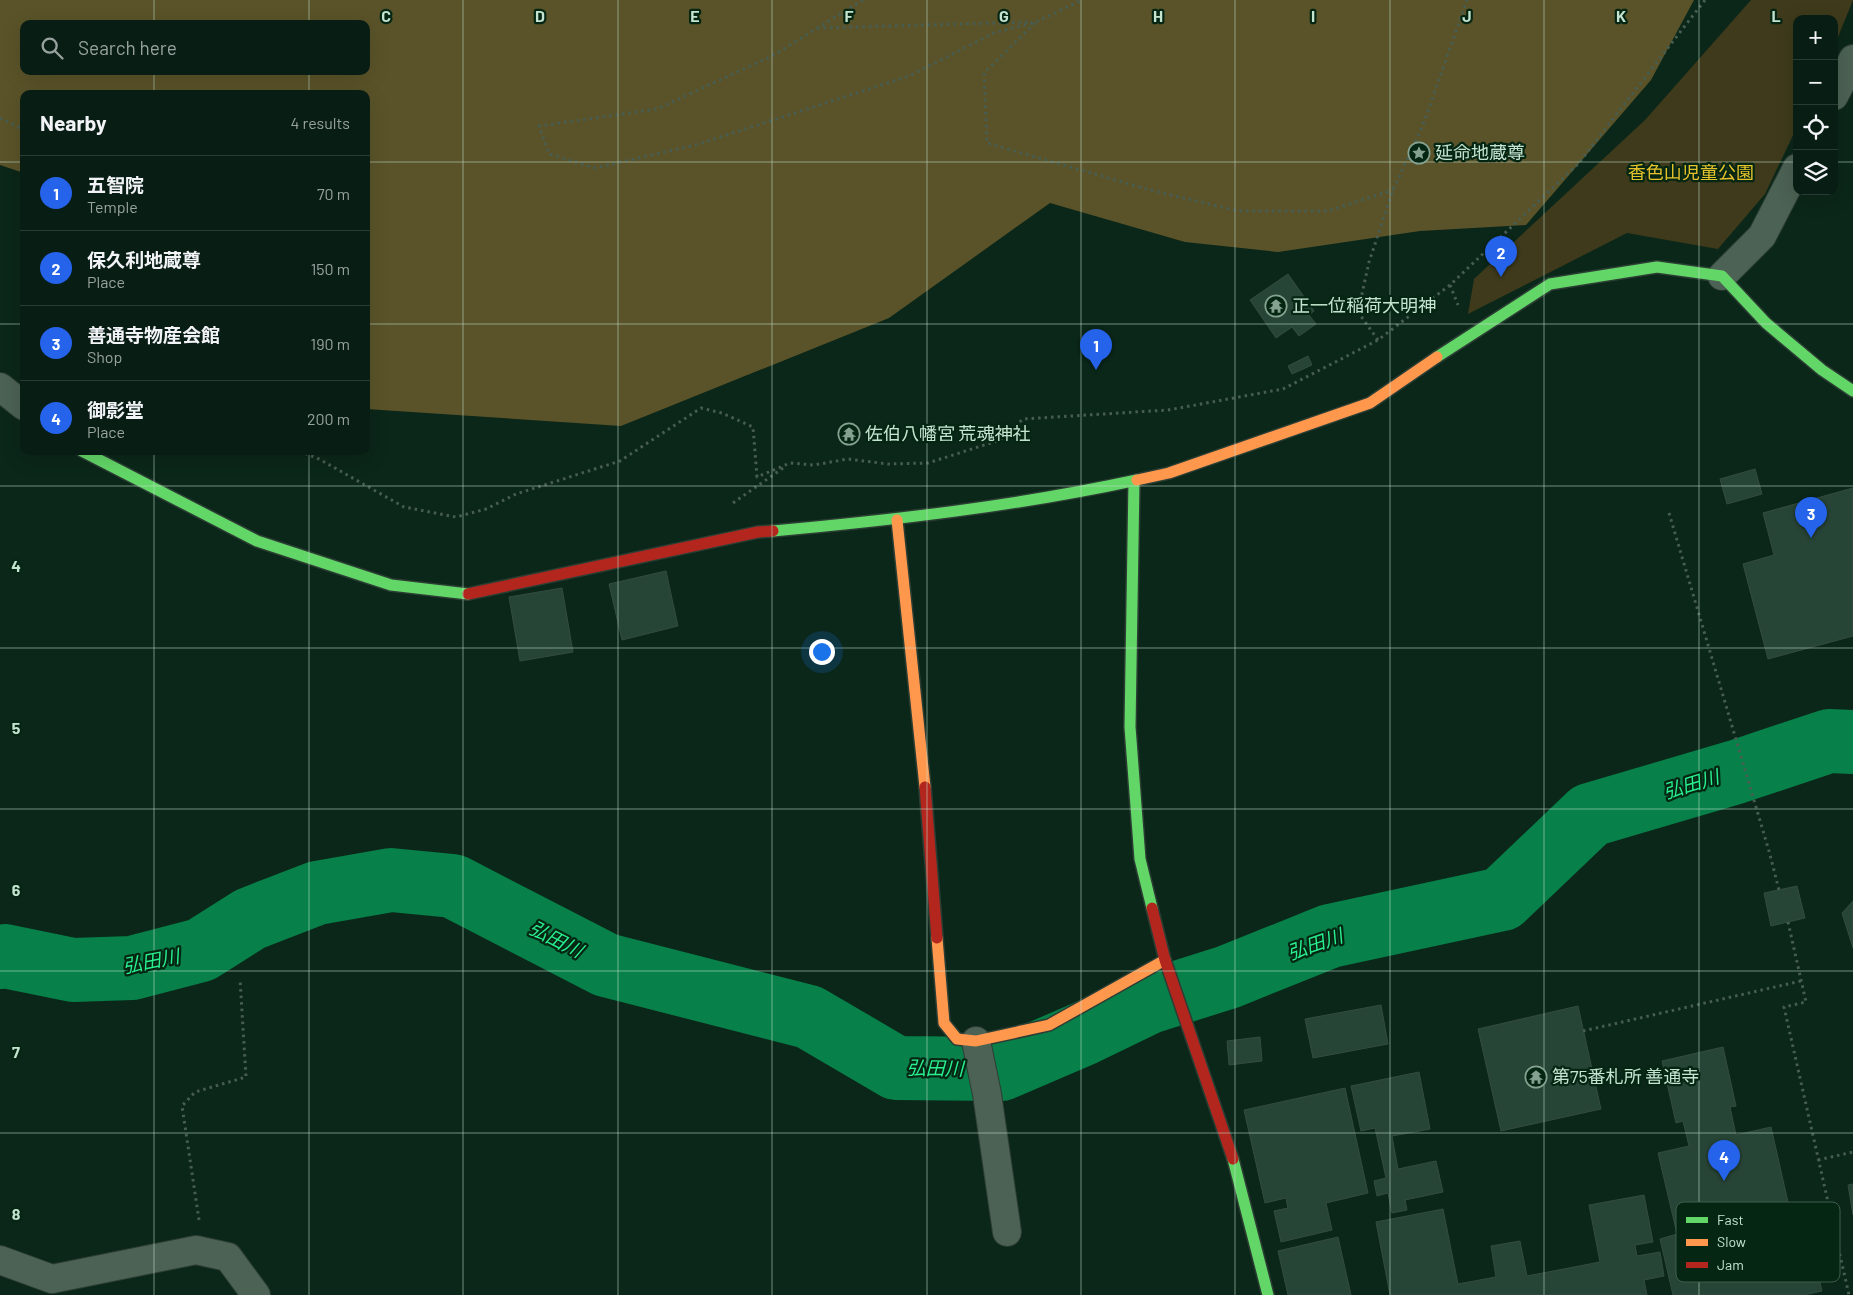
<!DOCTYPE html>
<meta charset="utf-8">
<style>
:root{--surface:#081d13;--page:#11261c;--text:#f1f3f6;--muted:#98a2a0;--line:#293b33;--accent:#2563eb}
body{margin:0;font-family:Barlow,"Noto Sans JP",sans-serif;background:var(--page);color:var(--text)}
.controls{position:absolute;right:15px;top:15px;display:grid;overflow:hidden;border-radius:10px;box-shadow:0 5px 20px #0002}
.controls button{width:45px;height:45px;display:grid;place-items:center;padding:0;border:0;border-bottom:1px solid var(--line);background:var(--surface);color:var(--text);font:25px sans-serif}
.you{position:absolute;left:821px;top:651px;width:18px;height:18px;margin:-12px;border:4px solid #fff;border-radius:50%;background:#1a73e8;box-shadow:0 0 0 8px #1a73e833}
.badge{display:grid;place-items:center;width:32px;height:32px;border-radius:50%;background:var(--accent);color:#fff;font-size:16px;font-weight:700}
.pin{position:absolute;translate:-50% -41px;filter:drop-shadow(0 1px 2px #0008)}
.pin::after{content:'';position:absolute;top:26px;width:18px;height:15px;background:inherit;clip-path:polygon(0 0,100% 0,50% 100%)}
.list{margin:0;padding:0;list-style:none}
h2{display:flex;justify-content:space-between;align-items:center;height:65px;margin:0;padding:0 20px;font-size:21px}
h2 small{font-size:16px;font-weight:400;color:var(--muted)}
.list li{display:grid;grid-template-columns:32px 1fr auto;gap:15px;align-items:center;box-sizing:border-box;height:75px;padding:0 20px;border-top:1px solid var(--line)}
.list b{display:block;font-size:19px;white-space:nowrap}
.list p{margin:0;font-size:16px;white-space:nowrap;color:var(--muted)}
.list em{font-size:16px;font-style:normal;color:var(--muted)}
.icon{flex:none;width:28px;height:28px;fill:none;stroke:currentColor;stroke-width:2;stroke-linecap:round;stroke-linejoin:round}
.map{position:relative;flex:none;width:1853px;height:1295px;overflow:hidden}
.search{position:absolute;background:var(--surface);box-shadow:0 5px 20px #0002;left:20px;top:20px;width:350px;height:55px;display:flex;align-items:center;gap:12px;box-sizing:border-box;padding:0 18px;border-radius:10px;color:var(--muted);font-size:19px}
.panel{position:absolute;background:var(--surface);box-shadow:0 5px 20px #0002;left:20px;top:90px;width:350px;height:365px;border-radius:10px}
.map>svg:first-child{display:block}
.green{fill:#3e3a1b}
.forest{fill:#5a5329;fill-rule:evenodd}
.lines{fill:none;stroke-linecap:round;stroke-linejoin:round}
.river{stroke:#078049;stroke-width:64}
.building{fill:#274536;stroke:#344c3f}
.street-casing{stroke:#2c3e34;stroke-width:30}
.fast-casing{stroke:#2c3e34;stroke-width:14}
.slow-casing{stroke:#2c3e34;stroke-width:14}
.jam-casing{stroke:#2c3e34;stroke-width:14}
.path{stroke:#485d51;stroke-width:3;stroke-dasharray:2.5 4;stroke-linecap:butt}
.street{stroke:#4c6254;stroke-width:28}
.fast{stroke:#63d668;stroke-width:11}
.slow{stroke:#ff974d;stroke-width:11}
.jam{stroke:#b3261e;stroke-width:11}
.grid{fill:none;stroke:#c5e4cf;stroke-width:1;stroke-opacity:0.55}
.labels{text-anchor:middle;stroke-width:4.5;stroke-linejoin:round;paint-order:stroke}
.poi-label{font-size:18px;fill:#c5e4cf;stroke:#042613;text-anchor:start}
.park-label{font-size:18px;fill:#e5c22b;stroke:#042613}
.water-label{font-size:19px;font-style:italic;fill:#29ef8f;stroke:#042613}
.key{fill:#042613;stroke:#3e5f4b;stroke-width:1}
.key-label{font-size:14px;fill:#c5e4cf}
.grid-label{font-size:16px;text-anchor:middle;font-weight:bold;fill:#c5e4cf;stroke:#042613;stroke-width:4.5;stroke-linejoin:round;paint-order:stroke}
</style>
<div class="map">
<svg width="1853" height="1295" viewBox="0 0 1853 1295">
<rect width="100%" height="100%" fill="#0b2719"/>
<!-- green -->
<polygon class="green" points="1751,0 1853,0 1834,47 1834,19 1797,19 1797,127 1765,194 1718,249 1627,233 1468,314 1474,279 1645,120"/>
<!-- forest -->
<path class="forest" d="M0,0H1694L1651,80L1526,225L1420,231L1278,252L1185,242L1050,203L889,318L621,426L366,409V94H24V173L0,165ZM24,24H366V71H24Z"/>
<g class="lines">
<!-- river -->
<polyline class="river" points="0,957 5,956 73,970 132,968 201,950 250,919 317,893 391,880 453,886 606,965 809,1017 896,1068 1001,1069 1085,1033 1149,1002 1228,977 1330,936 1502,899 1590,815 1736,772 1829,741 1853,742"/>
</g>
<!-- building -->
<g class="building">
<polygon points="1288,274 1314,311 1309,315 1316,324 1299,336 1292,327 1276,338 1250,300"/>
<polygon points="1308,356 1312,365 1292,374 1288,366"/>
<polygon points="1755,469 1762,494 1727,504 1720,479"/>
<polygon points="1853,488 1853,636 1768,659 1743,564 1774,555 1763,513"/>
<polygon points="666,571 678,626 622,640 609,584"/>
<polygon points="562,588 573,652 520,661 509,597"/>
<polygon points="1797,886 1805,918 1771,926 1764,893"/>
<polygon points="1853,901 1853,948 1842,913"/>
<polygon points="1381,1005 1388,1044 1313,1058 1305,1019"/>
<polygon points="1578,1006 1601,1109 1501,1131 1478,1029"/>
<polygon points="1260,1037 1262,1061 1229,1065 1227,1041"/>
<polygon points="1723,1047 1736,1106 1730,1107 1736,1135 1771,1127 1790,1211 1803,1208 1822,1291 1804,1295 1673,1295 1660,1239 1677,1234 1658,1153 1689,1146 1683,1121 1676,1123 1662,1061"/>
<polygon points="1419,1072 1430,1129 1392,1136 1398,1169 1436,1161 1443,1192 1405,1200 1407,1210 1392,1213 1388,1193 1377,1196 1374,1181 1386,1178 1375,1128 1361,1131 1351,1086"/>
<polygon points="1345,1088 1368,1193 1326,1203 1332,1230 1281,1242 1274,1211 1288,1208 1286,1198 1265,1203 1244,1110"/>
<polygon points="1853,1184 1853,1215 1848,1185"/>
<polygon points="1644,1195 1653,1242 1635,1245 1637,1256 1660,1252 1664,1276 1644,1280 1647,1295 1390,1295 1376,1222 1443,1209 1458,1284 1496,1277 1491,1246 1520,1241 1527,1276 1600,1262 1589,1205"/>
<polygon points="1338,1237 1351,1295 1288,1295 1278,1251"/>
</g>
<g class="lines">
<!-- street casing -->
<g class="street-casing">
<g id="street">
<polyline points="1834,96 1853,59"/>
<polyline points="1722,276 1762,236 1797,168"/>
<polyline points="0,387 24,406"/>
<polyline points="976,1041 987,1094 1007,1232"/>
<polyline points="0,1260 52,1279 196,1250 228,1257 256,1295"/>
</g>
</g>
<!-- fast casing -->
<g class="fast-casing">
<g id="fast">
<polyline points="1437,357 1550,284 1657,267 1722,276 1766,323 1822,370 1853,391"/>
<polyline points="82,451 257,541 391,585 468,594"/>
<polyline points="1134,481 1130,727 1140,859 1152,908"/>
<path d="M773,531C895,520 1016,506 1137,480"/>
<polyline points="1233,1159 1268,1295"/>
</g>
</g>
<!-- slow casing -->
<g class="slow-casing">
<g id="slow">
<polyline points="1137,480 1169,473 1370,403 1437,357"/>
<polyline points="897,520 925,787"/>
<polyline points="937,938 944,1023 957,1039 976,1041 1049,1025 1165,960"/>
</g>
</g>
<!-- jam casing -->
<g class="jam-casing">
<g id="jam">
<polyline points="468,594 758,532 773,531"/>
<polyline points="925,787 937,938"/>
<polyline points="1152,908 1165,960 1233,1159"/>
</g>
</g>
<!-- path -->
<g class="path">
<polyline points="863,0 772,56 657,109 539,126 549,154 595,168 699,144 909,76 994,33 1036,22 1082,0"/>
<polyline points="1035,23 984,73 987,143 1150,190 1238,211 1328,211 1393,190"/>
<polyline points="817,28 1031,22"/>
<polyline points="0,118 24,130"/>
<polyline points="1450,285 1458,305"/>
<polyline points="1378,340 1358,312 1369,262 1393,190 1423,125 1467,0"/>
<polyline points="299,451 319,459 404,507 456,517 486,509 516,494 620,461 701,408 722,413 753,427 757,477 790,463 814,465 848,459 888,464 928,463 1000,440 1023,419 1168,410 1283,389 1378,340 1450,285 1578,164 1705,0"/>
<polyline points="733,503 783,468"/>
<polyline points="1669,513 1769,851 1779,890"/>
<polyline points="1788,922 1806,1002 1784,1007 1849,1295"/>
<polyline points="1583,1031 1801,981"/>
<polyline points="1818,1160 1853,1152"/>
<polyline points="199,1220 182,1106 195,1092 246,1077 240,979"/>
</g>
<!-- street -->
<use href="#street" class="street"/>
<!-- fast -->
<use href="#fast" class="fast"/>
<!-- slow -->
<use href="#slow" class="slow"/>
<!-- jam -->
<use href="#jam" class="jam"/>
</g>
<!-- grid -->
<path class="grid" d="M154,0V24M309,0V24M463,0V1295M618,0V1295M772,0V1295M927,0V1295M1081,0V1295M1235,0V1295M1390,0V1295M1544,0V1295M1699,0V1295M154,71V94M309,71V94M0,162H24M366,162H1797M1834,162H1853M0,324H24M366,324H1853M154,451V1295M309,451V1295M0,486H1853M0,648H1853M0,809H1853M0,971H1853M0,1133H1853"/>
<!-- icons -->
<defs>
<g id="sight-ring" transform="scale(1.125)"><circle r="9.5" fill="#042613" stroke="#84a28f" stroke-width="1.5"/><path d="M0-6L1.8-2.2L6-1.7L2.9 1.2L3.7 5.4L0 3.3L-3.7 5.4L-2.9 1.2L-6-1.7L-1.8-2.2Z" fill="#84a28f"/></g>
<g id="temple-ring" transform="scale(1.125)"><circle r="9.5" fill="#042613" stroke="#84a28f" stroke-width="1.5"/><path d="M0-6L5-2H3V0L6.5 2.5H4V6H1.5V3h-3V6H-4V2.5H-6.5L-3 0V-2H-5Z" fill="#84a28f"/></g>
</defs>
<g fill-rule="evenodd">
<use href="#sight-ring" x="1419" y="153"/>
<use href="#temple-ring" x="1276" y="306"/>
<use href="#temple-ring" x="849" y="434"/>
<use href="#temple-ring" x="1536" y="1077"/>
</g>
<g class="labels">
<!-- poi labels -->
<g class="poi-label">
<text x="1435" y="159">延命地蔵尊</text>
<text x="1292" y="312">正一位稲荷大明神</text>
<text x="865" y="440">佐伯八幡宮 荒魂神社</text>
<text x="1552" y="1083">第75番札所 善通寺</text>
</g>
<!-- park labels -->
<g class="park-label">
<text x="1691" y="179">香色山児童公園</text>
</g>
<!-- water labels -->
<g class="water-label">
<text transform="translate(1691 784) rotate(-17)" y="7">弘田川</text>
<text transform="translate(556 939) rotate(27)" y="7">弘田川</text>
<text transform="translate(1315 944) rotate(-19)" y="7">弘田川</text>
<text transform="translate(151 961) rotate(-11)" y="7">弘田川</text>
<text transform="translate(935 1068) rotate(1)" y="7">弘田川</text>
</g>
</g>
<!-- legend -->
<rect x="1676" y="1202" width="164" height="80" rx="8" class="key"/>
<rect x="1686" y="1217" width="22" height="6" fill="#63d668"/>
<rect x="1686" y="1239" width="22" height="7" fill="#ff974d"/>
<rect x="1686" y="1262" width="22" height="6" fill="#b3261e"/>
<g class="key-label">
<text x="1717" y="1225">Fast</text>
<text x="1717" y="1247">Slow</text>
<text x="1717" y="1270">Jam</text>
</g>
<g class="grid-label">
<text x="386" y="22">C</text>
<text x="540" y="22">D</text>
<text x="695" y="22">E</text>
<text x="849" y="22">F</text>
<text x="1004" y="22">G</text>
<text x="1158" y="22">H</text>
<text x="1313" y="22">I</text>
<text x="1467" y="22">J</text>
<text x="1621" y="22">K</text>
<text x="1776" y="22">L</text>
<text x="16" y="572">4</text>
<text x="16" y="734">5</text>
<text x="16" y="896">6</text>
<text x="16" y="1058">7</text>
<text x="16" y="1220">8</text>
</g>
</svg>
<div class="controls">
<button>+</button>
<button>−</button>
<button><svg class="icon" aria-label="locate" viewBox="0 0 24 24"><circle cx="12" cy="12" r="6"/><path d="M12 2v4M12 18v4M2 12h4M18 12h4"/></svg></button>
<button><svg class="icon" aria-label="layers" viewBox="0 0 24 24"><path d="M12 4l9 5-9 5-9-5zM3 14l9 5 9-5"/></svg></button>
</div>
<div class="you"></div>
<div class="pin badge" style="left:1096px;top:370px">1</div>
<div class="pin badge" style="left:1501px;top:277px">2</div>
<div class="pin badge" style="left:1811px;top:538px">3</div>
<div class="pin badge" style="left:1724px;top:1181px">4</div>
<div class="search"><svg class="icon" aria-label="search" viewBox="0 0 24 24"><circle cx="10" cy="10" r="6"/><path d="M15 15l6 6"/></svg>Search here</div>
<section class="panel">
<h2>Nearby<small>4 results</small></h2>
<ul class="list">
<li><span class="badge">1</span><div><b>五智院</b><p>Temple</p></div><em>70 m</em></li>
<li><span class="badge">2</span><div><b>保久利地蔵尊</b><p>Place</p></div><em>150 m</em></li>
<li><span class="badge">3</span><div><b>善通寺物産会館</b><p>Shop</p></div><em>190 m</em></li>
<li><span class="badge">4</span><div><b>御影堂</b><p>Place</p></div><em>200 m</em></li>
</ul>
</section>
</div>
